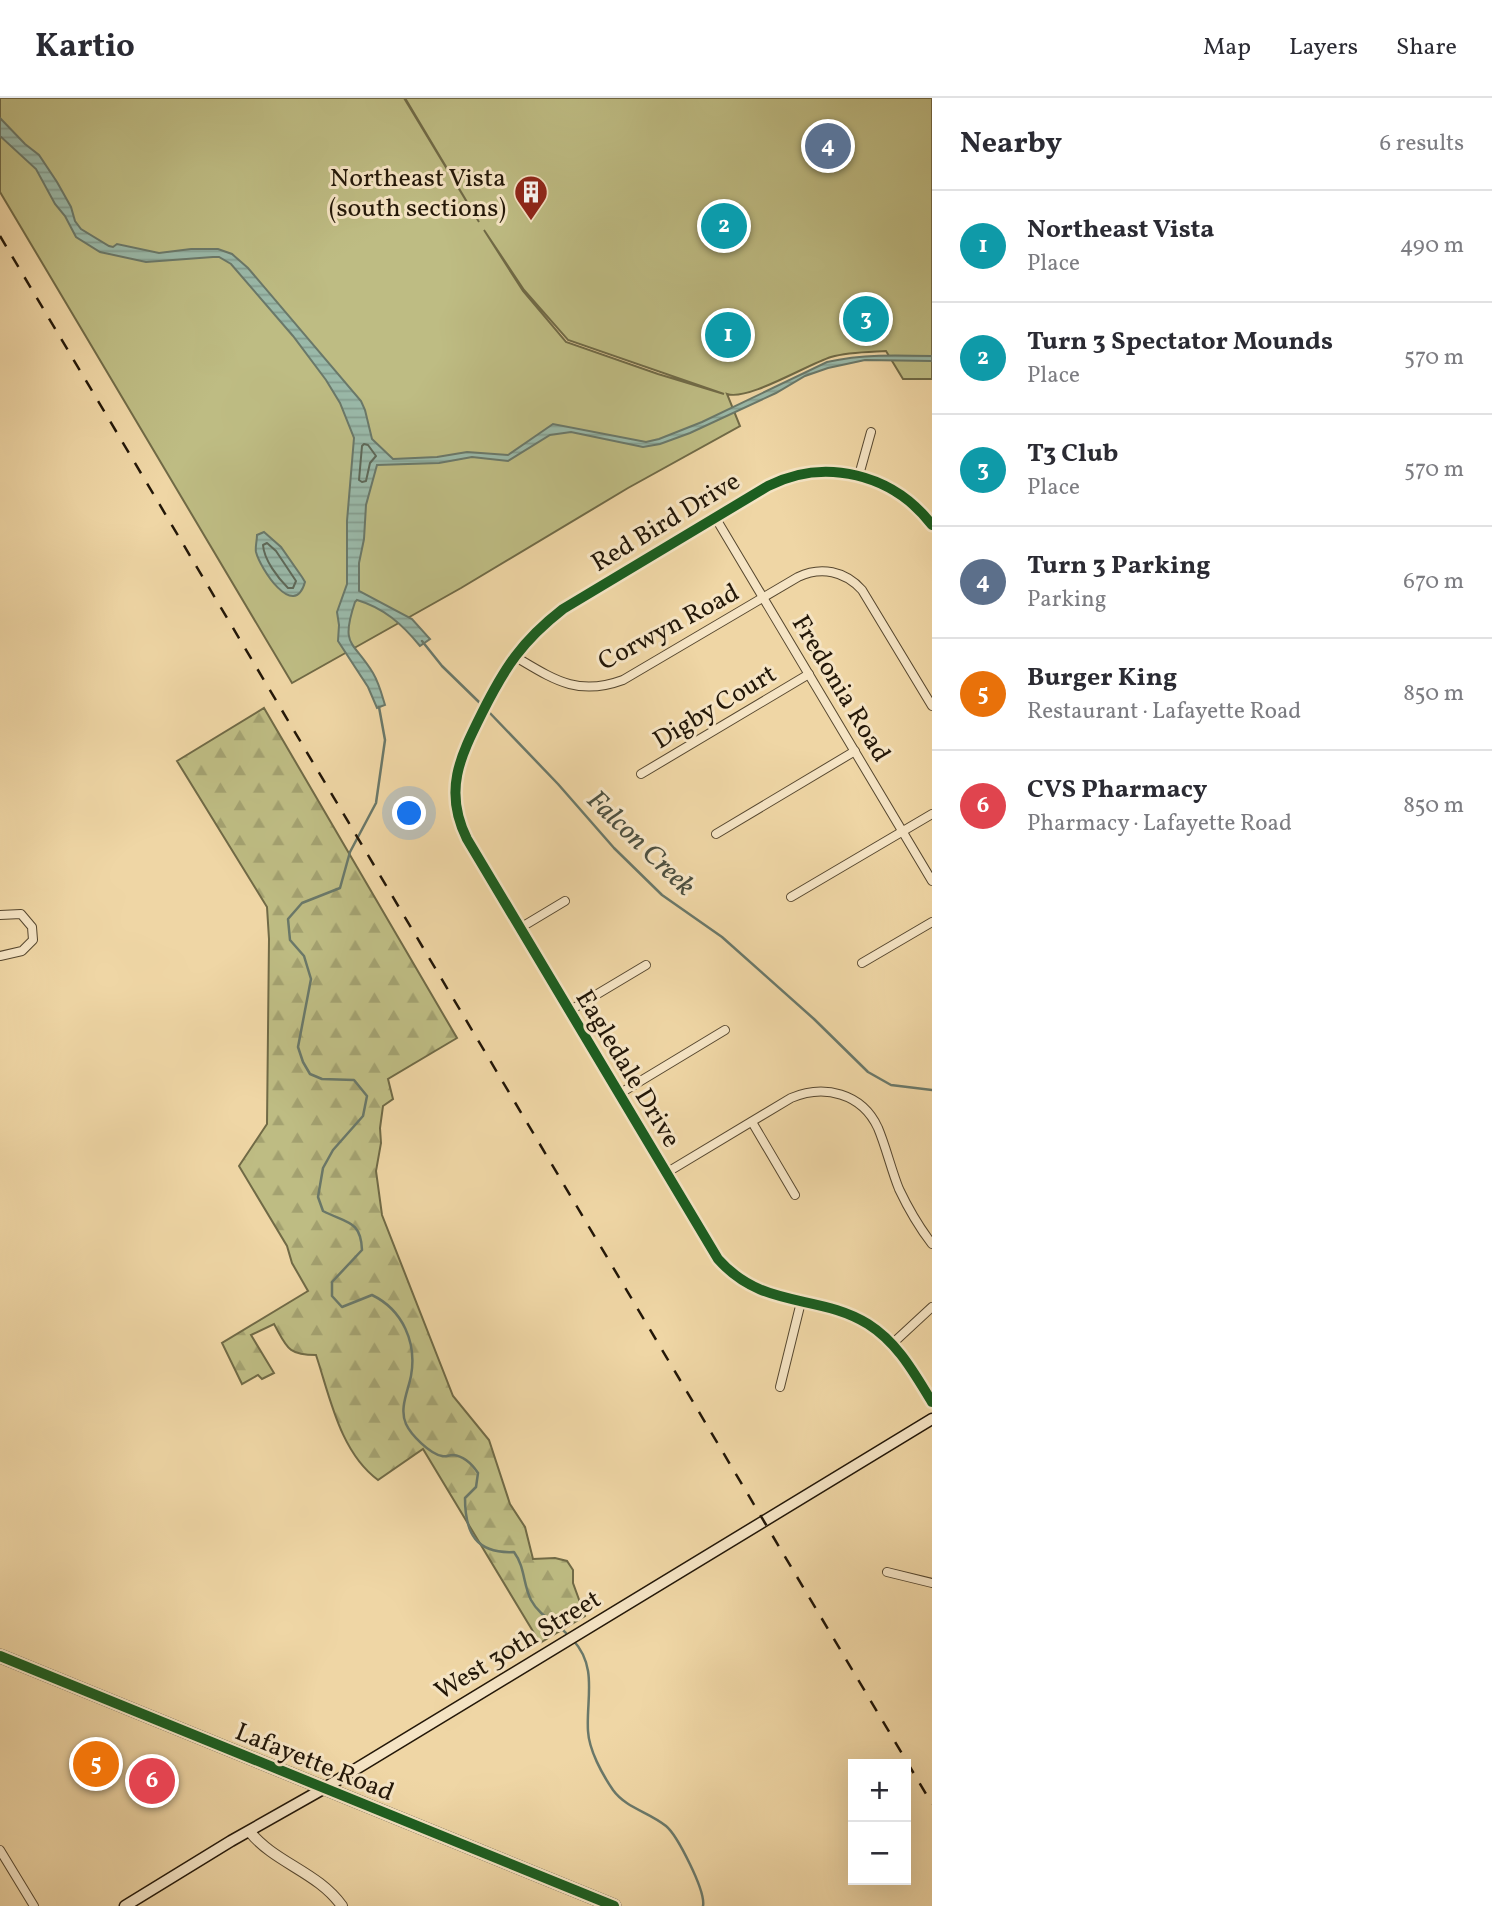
<!DOCTYPE html>
<meta charset="utf-8">
<style>
:root{--surface:#fff;--page:#f2f2f3;--text:#2b2b33;--muted:#7c7c81;--line:#e1e1e2;--accent:#8f2418}
body{margin:0;font-family:Vollkorn,serif;background:var(--page);color:var(--text)}
.controls{position:absolute;right:21px;bottom:21px;display:grid;overflow:hidden;border-radius:0px;box-shadow:0 7px 28px #0002}
.controls button{width:63px;height:63px;display:grid;place-items:center;padding:0;border:0;border-bottom:2px solid var(--line);background:var(--surface);color:var(--text);font:35px sans-serif}
.you{position:absolute;left:410px;top:716px;width:24px;height:24px;margin:-18px;border:5px solid #fff;border-radius:50%;background:#1a73e8;box-shadow:0 0 0 10px #1a73e833}
.badge{display:grid;place-items:center;width:46px;height:46px;border-radius:50%;background:var(--accent);color:#fff;font-size:23px;font-weight:700}
.pin{position:absolute;translate:-50% -50%;border:4px solid #fff;box-shadow:0 2px 7px #0006}
.list{margin:0;padding:0;list-style:none}
h2{display:flex;justify-content:space-between;align-items:center;height:91px;margin:0;padding:0 28px;font-size:30px}
h2 small{font-size:23px;font-weight:400;color:var(--muted)}
.list li{display:grid;grid-template-columns:46px 1fr auto;gap:21px;align-items:center;box-sizing:border-box;height:112px;padding:0 28px;border-top:2px solid var(--line)}
.list b{display:block;font-size:26px;white-space:nowrap}
.list p{margin:0;font-size:23px;white-space:nowrap;color:var(--muted)}
.list em{font-size:23px;font-style:normal;color:var(--muted)}
.map{position:relative;flex:none;width:932px;height:1808px;overflow:hidden}
header{display:flex;align-items:center;gap:42px;box-sizing:border-box;height:98px;padding:0 35px;background:var(--surface);border-bottom:2px solid var(--line)}
header strong{font-size:33px}
nav{display:flex;gap:38px;margin-inline-start:auto;font-size:24px}
main{display:flex}
aside{flex:1;background:var(--surface)}
.map>svg:first-child{display:block}
.green{fill:#bebc83;stroke:#706a46;stroke-width:2;fill-rule:evenodd}
.forest{fill:url(#forest-firs);stroke:#706a46;stroke-width:2}
.water{fill:url(#water-rules);stroke:#6a7869;stroke-width:2}
.lines{fill:none;stroke-linecap:round;stroke-linejoin:round}
.shore{stroke:#5e6858;stroke-width:2}
.stream{stroke:#6a7869;stroke-width:2.5}
.minor-casing{stroke:#56472f;stroke-width:10}
.tertiary-casing{stroke:#56472f;stroke-width:12}
.secondary-casing{stroke:#231708;stroke-width:13}
.primary-casing{stroke:#231708;stroke-width:15}
.minor{stroke:#f5e4c4;stroke-width:8}
.tertiary{stroke:#f5e4c4;stroke-width:10}
.secondary{stroke:#f5e4c4;stroke-width:10}
.primary{stroke:#efd6a5;stroke-width:12}
.rail{stroke:#231708;stroke-width:2.5;stroke-dasharray:12 12;stroke-linecap:butt}
.cycleway-casing{stroke:#f5e4c4;stroke-width:15}
.cycleway{stroke:#1b5e20;stroke-width:10}
.labels{text-anchor:middle;stroke-width:6;stroke-linejoin:round;paint-order:stroke}
.poi-label{font-size:26px;fill:#231708;stroke:#f5e4c4;text-anchor:end}
.street-label{font-size:26px;fill:#231708;stroke:#f5e4c4}
.water-label{font-size:28px;font-style:italic;fill:#4d5040;stroke:#f5e4c4}
</style>
<header>
<strong>Kartio</strong>
<nav><a>Map</a><a>Layers</a><a>Share</a></nav>
</header>
<main>
<div class="map">
<svg width="932" height="1808" viewBox="0 0 932 1808">
<defs>
<pattern id="forest-firs" width="22" height="20" patternUnits="userSpaceOnUse" patternTransform="scale(1.75)"><rect width="22" height="20" fill="#bebc83"/><path d="M5 1l3.5 6h-7zM16 11l3.5 6h-7z" fill="#a3a170"/></pattern>
<pattern id="water-rules" width="6" height="5" patternUnits="userSpaceOnUse" patternTransform="scale(1.75)"><rect width="6" height="5" fill="#9ab9a9"/><path d="M0 2.5h6" fill="none" stroke="#849e90"/></pattern>
</defs>
<rect width="100%" height="100%" fill="#efd6a5"/>
<filter id="stains"><feTurbulence type="fractalNoise" baseFrequency=".00286" numOctaves="4"/><feColorMatrix values="0 0 0 0 .2 0 0 0 0 .09 0 0 0 0 .02 0 0 0 .5 -.17"/></filter>
<radialGradient id="worn" r=".72"><stop offset=".6" stop-color="#630" stop-opacity="0"/><stop offset="1" stop-color="#630" stop-opacity=".3"/></radialGradient>
<!-- green -->
<path class="green" d="M0,0H404L479,124L405,0H932V281H903L886,253C868,254 848,254 831,259C806,267 748,303 727,296L740,328L628,390L461,490L292,585L0,94ZM484,132L524,192L568,242L724,296L658,276L566,244L523,193Z"/>
<!-- forest -->
<path class="forest" d="M264,610L457,940L388,981L393,1001L383,1008L380,1030L381,1045L376,1073L382,1117L453,1298L489,1342L510,1406L525,1429L533,1461L555,1460L567,1463L573,1472V1485L585,1518L540,1545L423,1351L378,1382C340,1354 330,1299 316,1257C287,1257 287,1249 274,1226L251,1237L274,1275L262,1281L258,1277L242,1286L222,1245L308,1193L292,1165L287,1148L239,1068L267,1026L269,841L267,809L177,663Z"/>
<!-- water -->
<g class="water">
<path d="M0,20L25,46L39,57L57,84L71,109L75,123L81,131L109,148L113,149L117,146L159,155L191,151H218L232,156L248,170L361,303L365,312L372,341L393,361L437,359L467,354L508,357L553,326L646,344L659,341L702,324L827,264C862,256 896,257 932,258V263L865,262L828,270L805,278L776,295L690,335L660,346L643,349L571,334L550,337L508,363L472,359L439,365L377,367L366,407L364,441L359,465V493L412,521L430,541L420,548C402,526 384,510 357,502L355,504C340,549 353,542 373,575C379,585 382,597 385,607L377,610L368,589L338,543L339,527L337,514L347,486V423L354,340L340,305L326,282L293,238L231,166L219,159H213L146,164L100,154L76,139L65,118L55,106L36,71L0,38Z"/>
<path d="M264,434L281,449L302,479L305,484C294,523 260,470 256,454C255,449 257,443 257,437Z"/>
</g>
<g class="lines">
<!-- shore -->
<g class="shore">
<polygon points="364,346 368,347 376,358 370,365 366,383 362,384 359,382 362,348"/>
<path d="M267,445L276,453L296,483L293,490H288C278,480 264,462 263,447Z"/>
</g>
<!-- stream -->
<g class="stream">
<polyline points="422,543 442,568 482,607"/>
<path d="M379,609L385,642L376,705L350,754L340,790L302,805L288,821L290,842L304,858L311,881L298,949L303,964L310,976L322,981L354,982L367,998L363,1018L333,1052L323,1070L318,1099L323,1113C346,1125 361,1122 362,1152L332,1184V1198L342,1209L372,1197C403,1212 417,1245 411,1278C408,1293 399,1311 406,1326C411,1337 430,1356 442,1358C445,1359 449,1357 453,1357C464,1358 472,1366 478,1375L476,1389L465,1400C465,1435 476,1456 514,1454C525,1469 523,1486 531,1502C540,1519 556,1524 568,1537"/>
<polyline points="487,612 558,686 614,750 662,797 722,839 814,921 868,974 891,987 932,992"/>
<path d="M573,1542C598,1569 586,1601 588,1633C589,1652 602,1676 613,1692C626,1710 649,1714 666,1728C677,1737 706,1793 703,1808"/>
</g>
<!-- minor casing -->
<g class="minor-casing">
<g id="minor">
<polyline points="859,377 871,334"/>
<polyline points="715,419 932,783"/>
<path d="M932,427C893,376 825,359 768,388L563,511C522,543 505,569 482,615C460,659 443,693 467,741L718,1161C763,1212 818,1195 868,1226C898,1245 914,1275 932,1304"/>
<path d="M514,558C553,581 577,599 623,582L798,479C821,468 845,473 862,492L932,608"/>
<polyline points="641,676 809,576"/>
<polyline points="716,736 855,653"/>
<polyline points="791,799 932,716"/>
<polyline points="0,817 21,816 32,829 33,842 22,853 0,858"/>
<polyline points="520,830 565,803"/>
<polyline points="862,865 932,824"/>
<polyline points="569,913 646,867"/>
<polyline points="619,996 725,932"/>
<polyline points="752,1024 795,1097"/>
<path d="M666,1075L791,1000C824,986 862,995 878,1030C886,1049 891,1071 899,1091C908,1110 919,1129 932,1146"/>
<polyline points="892,1246 932,1209"/>
<polyline points="780,1289 801,1204"/>
<polyline points="887,1474 932,1485"/>
<polyline points="0,1752 34,1808"/>
</g>
</g>
<!-- tertiary casing -->
<g class="tertiary-casing">
<path id="tertiary" d="M250,1734C275,1765 318,1774 342,1808"/>
</g>
<!-- secondary casing -->
<g class="secondary-casing">
<polyline id="secondary" points="125,1808 231,1743 323,1691 932,1321"/>
</g>
<!-- primary casing -->
<g class="primary-casing">
<polyline id="primary" points="0,1558 614,1808"/>
</g>
<!-- minor -->
<use href="#minor" class="minor"/>
<!-- tertiary -->
<use href="#tertiary" class="tertiary"/>
<!-- secondary -->
<use href="#secondary" class="secondary"/>
<!-- primary -->
<use href="#primary" class="primary"/>
<!-- rail -->
<polyline class="rail" points="0,138 932,1706"/>
<!-- cycleway casing -->
<g class="cycleway-casing">
<g id="cycleway">
<path d="M932,427C893,376 825,359 768,388L563,511C522,543 505,569 482,615C460,659 443,693 467,741L718,1161C763,1212 818,1195 868,1226C898,1245 914,1275 932,1304"/>
<polyline points="0,1558 614,1808"/>
</g>
</g>
<!-- cycleway -->
<use href="#cycleway" class="cycleway"/>
</g>
<!-- icons -->
<defs>
<g id="building-pin" transform="scale(1.75)"><path d="M0 17L-7.5 6A9.5 9.5 0 1 1 7.5 6Z" fill="#8f2418" stroke="#f5e4c4"/><path d="M-4-6H4V6H1V3H-1V6H-4ZM-2.5-4.3h1.7v1.8h-1.7ZM.8-4.3h1.7v1.8H.8ZM-2.5-1h1.7V.8h-1.7ZM.8-1h1.7V.8H.8Z" fill="#fff"/></g>
</defs>
<g fill-rule="evenodd">
<use href="#building-pin" x="531" y="94"/>
</g>
<g class="labels">
<!-- poi labels -->
<g class="poi-label">
<text x="506" y="88">Northeast Vista<tspan x="506" dy="30">(south sections)</tspan></text>
</g>
<!-- street labels -->
<g class="street-label">
<text transform="translate(665 423) rotate(-31)" y="9">Red Bird Drive</text>
<text transform="translate(668 528) rotate(-28)" y="9">Corwyn Road</text>
<text transform="translate(842 590) rotate(59)" y="9">Fredonia Road</text>
<text transform="translate(714 608) rotate(-31)" y="9">Digby Court</text>
<text transform="translate(629 970) rotate(59)" y="9">Eagledale Drive</text>
<text transform="translate(517 1546) rotate(-31)" y="9">West 30th Street</text>
<text transform="translate(315 1663) rotate(22)" y="9">Lafayette Road</text>
</g>
<!-- water labels -->
<g class="water-label">
<text transform="translate(642 744) rotate(44)" y="10">Falcon Creek</text>
</g>
</g>
<rect width="100%" height="100%" filter="url(#stains)"/>
<rect width="100%" height="100%" fill="url(#worn)"/>
</svg>
<div class="controls">
<button>+</button>
<button>−</button>
</div>
<div class="you"></div>
<div class="pin badge" style="left:728px;top:237px;background:#0f9aa8">1</div>
<div class="pin badge" style="left:724px;top:128px;background:#0f9aa8">2</div>
<div class="pin badge" style="left:866px;top:221px;background:#0f9aa8">3</div>
<div class="pin badge" style="left:828px;top:48px;background:#5c6f8a">4</div>
<div class="pin badge" style="left:96px;top:1666px;background:#e8710a">5</div>
<div class="pin badge" style="left:152px;top:1683px;background:#e0444e">6</div>
</div>
<aside>
<h2>Nearby<small>6 results</small></h2>
<ul class="list">
<li><span class="badge" style="background:#0f9aa8">1</span><div><b>Northeast Vista</b><p>Place</p></div><em>490 m</em></li>
<li><span class="badge" style="background:#0f9aa8">2</span><div><b>Turn 3 Spectator Mounds</b><p>Place</p></div><em>570 m</em></li>
<li><span class="badge" style="background:#0f9aa8">3</span><div><b>T3 Club</b><p>Place</p></div><em>570 m</em></li>
<li><span class="badge" style="background:#5c6f8a">4</span><div><b>Turn 3 Parking</b><p>Parking</p></div><em>670 m</em></li>
<li><span class="badge" style="background:#e8710a">5</span><div><b>Burger King</b><p>Restaurant · Lafayette Road</p></div><em>850 m</em></li>
<li><span class="badge" style="background:#e0444e">6</span><div><b>CVS Pharmacy</b><p>Pharmacy · Lafayette Road</p></div><em>850 m</em></li>
</ul>
</aside>
</main>
